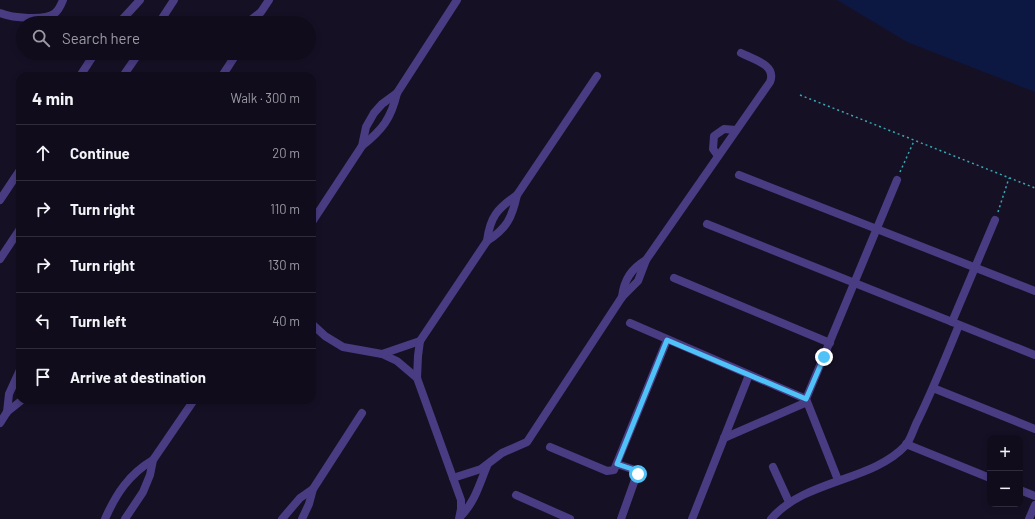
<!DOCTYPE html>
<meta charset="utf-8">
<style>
:root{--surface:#100c1c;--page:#191525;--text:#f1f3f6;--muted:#9c9ba3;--line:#302c3b}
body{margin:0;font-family:Barlow,sans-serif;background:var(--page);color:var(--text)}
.controls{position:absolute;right:12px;bottom:12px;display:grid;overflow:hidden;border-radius:8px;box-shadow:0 2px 6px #0003}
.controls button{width:36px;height:36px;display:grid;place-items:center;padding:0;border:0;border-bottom:1px solid var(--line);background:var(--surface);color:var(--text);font:20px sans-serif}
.stop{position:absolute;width:12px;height:12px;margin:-9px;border:3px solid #4fc3f7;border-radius:50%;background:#fff}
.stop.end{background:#4fc3f7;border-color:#fff;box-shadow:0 1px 4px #0008}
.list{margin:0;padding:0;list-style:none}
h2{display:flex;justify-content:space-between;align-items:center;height:52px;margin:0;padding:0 16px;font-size:17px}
h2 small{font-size:13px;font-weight:400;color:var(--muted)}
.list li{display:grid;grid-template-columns:26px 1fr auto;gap:12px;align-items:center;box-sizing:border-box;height:56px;padding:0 16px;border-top:1px solid var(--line)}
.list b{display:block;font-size:15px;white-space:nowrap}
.list em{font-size:13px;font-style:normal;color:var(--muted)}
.icon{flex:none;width:22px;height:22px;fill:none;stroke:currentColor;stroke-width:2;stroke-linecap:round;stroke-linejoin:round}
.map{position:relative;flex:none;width:1035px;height:519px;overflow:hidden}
.search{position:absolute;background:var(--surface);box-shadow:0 2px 6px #0003;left:16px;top:16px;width:300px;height:44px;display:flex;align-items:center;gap:10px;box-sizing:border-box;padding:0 14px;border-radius:22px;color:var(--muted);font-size:15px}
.panel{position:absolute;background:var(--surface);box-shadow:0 2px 6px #0003;left:16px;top:72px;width:300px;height:332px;border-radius:12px}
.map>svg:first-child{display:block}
.water{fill:#0c1842}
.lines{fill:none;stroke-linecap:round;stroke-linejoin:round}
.path{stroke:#34a9b3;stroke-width:1.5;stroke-dasharray:2 3;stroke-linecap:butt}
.minor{stroke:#493c82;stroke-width:8}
.route{stroke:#4fc3f7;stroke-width:5}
</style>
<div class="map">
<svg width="1035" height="519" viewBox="0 0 1035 519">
<rect width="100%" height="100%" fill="#161025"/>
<!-- water -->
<polygon class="water" points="837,0 1035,0 1035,92 907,42"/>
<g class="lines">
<!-- path -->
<g class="path">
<polyline points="800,95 1035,188"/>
<polyline points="900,172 914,141"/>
<polyline points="998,212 1009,178"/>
</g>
<!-- minor -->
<g class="minor">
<path d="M0,13C12,18 45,21 55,13C59,10 61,5 63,0"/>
<polyline points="119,23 140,0"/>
<polyline points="159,23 174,0"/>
<polyline points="247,23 261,12 269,0"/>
<polyline points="80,76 95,53"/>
<polyline points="123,76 139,53"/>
<polyline points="222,76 237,53"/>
<path d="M362,146C382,130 391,119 397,93L457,0"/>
<polyline points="718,156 713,149 714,136 724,129 736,130"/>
<polyline points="739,175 1035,291"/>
<polyline points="0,200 20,170"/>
<polyline points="312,222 362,146 366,127 374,113 382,104 397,93"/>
<polyline points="707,224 1035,355"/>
<path d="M487,241C490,217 497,209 517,195L597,76"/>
<polyline points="0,259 20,229"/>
<polyline points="674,278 830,343"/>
<path d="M622,297C624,280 631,269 646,260"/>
<polyline points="952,322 995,220"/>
<polyline points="630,323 806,399 838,480"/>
<polyline points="312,324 325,336 343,347 382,354 397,361 417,378"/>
<polyline points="382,354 420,341"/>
<polyline points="933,388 1035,429"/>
<polyline points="806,399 897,180"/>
<polyline points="7,412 9,394 20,370"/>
<polyline points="0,423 7,412 22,400"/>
<polyline points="724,438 807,402"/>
<polyline points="906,444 990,478"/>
<polyline points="550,447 607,471 614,470 667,340"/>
<polyline points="617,464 632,469 637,474 621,519"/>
<polyline points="773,467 789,502"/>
<path d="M453,478L481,469L502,453L527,442L622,297L638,281L646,260L770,82C777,65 753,59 741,53"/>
<polyline points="1020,490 1035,496"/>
<polyline points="516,495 570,519"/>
<path d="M460,517C475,502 479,485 487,466"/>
<path d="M105,519C116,494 129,474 153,460"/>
<polyline points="125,519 143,492 150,475 153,460 194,400"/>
<polyline points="282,519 300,498 313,489"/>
<polyline points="302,519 309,504 313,489 362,413"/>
<path d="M459,519L461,509V500L417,378L418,356L420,341L487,241C507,228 512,218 517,195"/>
<polyline points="692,519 749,375"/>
<path d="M771,519C805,479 872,482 906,445C911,439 914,427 918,420C933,389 946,357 959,325"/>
<polyline points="1029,519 1035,505"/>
</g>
</g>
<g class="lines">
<!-- route -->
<polyline class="route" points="638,474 632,469 617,464 667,340 806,399 824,357"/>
</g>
</svg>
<div class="controls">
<button>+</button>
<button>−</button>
</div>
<div class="stop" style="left:638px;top:474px"></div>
<div class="stop end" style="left:824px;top:357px"></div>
<div class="search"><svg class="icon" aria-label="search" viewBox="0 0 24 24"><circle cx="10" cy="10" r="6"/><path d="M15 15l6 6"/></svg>Search here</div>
<section class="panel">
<h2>4 min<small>Walk · 300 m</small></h2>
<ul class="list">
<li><svg class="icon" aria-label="ahead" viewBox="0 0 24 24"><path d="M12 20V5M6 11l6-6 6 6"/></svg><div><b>Continue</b></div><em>20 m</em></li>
<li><svg class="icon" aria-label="right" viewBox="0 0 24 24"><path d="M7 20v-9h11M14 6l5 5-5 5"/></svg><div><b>Turn right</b></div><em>110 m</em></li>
<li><svg class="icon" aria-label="right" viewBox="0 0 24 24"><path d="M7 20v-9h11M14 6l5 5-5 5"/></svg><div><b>Turn right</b></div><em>130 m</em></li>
<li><svg class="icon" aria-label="left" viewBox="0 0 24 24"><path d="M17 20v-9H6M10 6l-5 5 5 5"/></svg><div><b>Turn left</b></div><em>40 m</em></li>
<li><svg class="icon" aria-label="arrive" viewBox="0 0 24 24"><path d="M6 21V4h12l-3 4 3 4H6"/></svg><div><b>Arrive at destination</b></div></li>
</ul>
</section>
</div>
